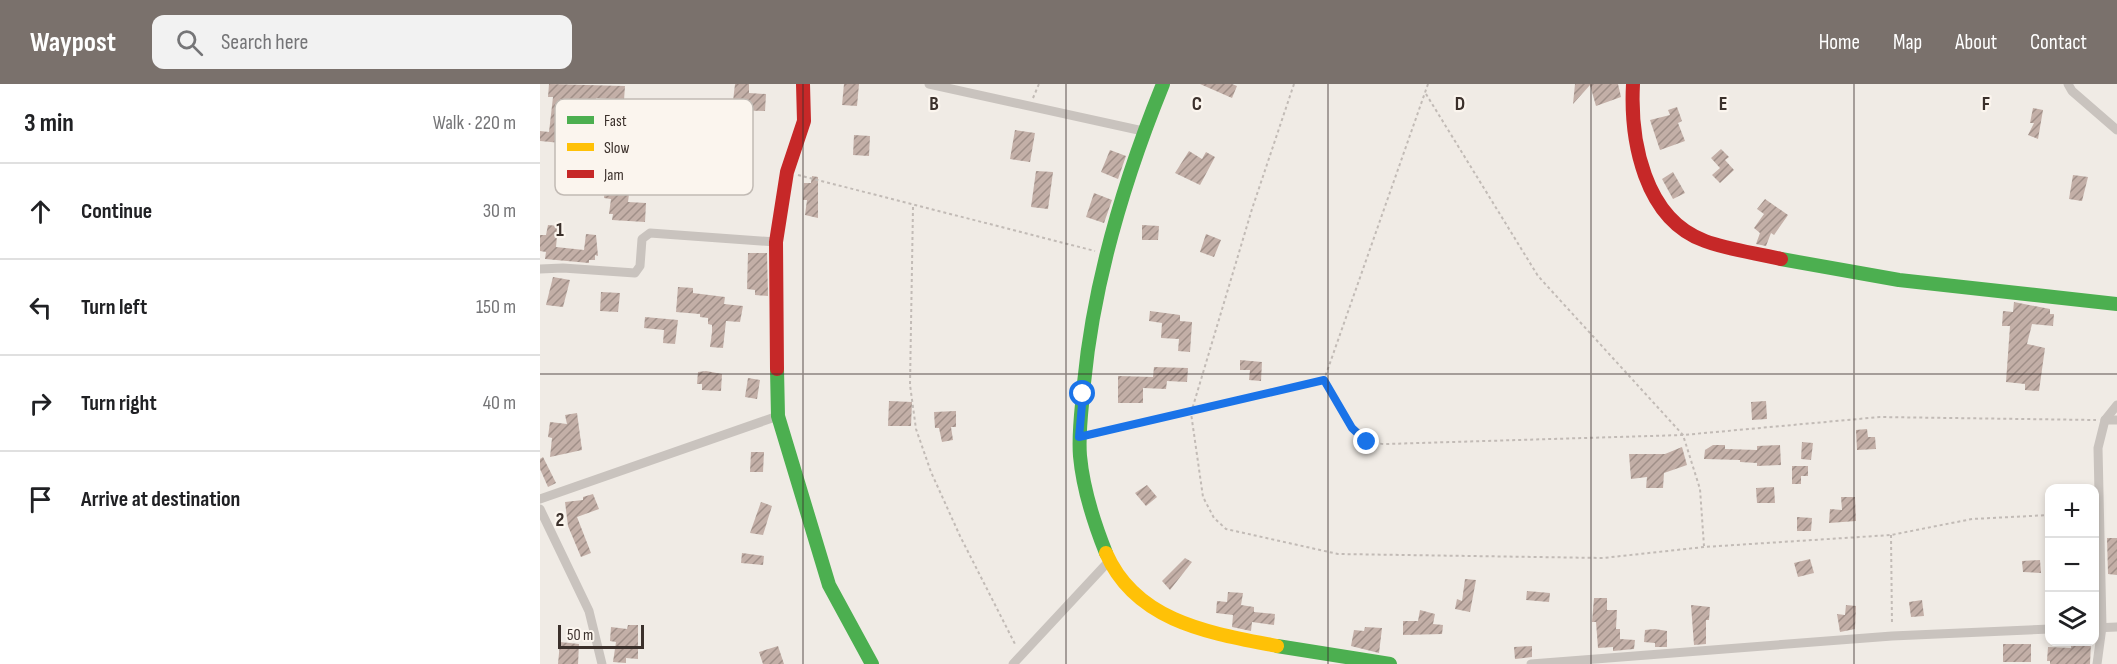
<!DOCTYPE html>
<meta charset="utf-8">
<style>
:root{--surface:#fff;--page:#f2f2f2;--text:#202124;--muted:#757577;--line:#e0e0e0;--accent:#7a716c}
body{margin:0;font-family:"Sofia Sans Condensed",sans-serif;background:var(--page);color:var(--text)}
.controls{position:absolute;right:18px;bottom:18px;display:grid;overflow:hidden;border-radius:12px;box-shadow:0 3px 9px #0003}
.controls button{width:54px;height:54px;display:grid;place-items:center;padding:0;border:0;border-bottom:2px solid var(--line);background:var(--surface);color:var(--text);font:30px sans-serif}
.scale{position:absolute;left:18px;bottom:15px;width:86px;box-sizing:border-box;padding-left:6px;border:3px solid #3b302b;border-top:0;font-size:16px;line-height:21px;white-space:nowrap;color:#3b302b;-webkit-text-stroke:4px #fbf5ee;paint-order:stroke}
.stop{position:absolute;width:18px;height:18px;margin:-14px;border:4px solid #1a73e8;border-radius:50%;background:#fff}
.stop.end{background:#1a73e8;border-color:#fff;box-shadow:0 2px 6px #0008}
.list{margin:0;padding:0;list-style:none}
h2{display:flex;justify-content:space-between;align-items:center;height:78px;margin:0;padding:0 24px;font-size:26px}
h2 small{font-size:20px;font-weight:400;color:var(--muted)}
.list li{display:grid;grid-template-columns:39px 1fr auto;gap:18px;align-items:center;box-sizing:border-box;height:96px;padding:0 24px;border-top:2px solid var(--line)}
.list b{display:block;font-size:22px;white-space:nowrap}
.list em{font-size:20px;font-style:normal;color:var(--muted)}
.icon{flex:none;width:33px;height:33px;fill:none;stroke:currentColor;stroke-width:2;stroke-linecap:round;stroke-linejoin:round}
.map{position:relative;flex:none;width:1577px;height:580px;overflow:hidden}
header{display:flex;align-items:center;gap:36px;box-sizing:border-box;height:84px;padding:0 30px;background:var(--accent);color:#fff}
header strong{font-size:28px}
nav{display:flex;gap:33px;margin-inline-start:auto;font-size:21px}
.search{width:420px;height:54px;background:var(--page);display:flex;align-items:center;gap:15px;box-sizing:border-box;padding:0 21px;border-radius:12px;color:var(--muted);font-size:22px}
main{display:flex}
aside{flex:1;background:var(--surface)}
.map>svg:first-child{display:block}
.building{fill:url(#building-hatch)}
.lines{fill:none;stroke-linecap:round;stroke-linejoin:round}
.path{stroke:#c2bbb6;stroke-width:2;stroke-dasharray:3 3;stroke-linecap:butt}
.street{stroke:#c9c3be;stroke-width:9}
.fast{stroke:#4caf50;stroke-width:14}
.slow{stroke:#ffc107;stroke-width:14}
.jam{stroke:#c62828;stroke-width:14}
.route{stroke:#1a73e8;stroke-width:8}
.grid{fill:none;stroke:#3b302b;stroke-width:1.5;stroke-opacity:0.55}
.key{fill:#fbf5ee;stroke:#c1bab4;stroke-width:1.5}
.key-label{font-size:16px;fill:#3b302b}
.grid-label{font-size:20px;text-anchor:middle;font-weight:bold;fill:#3b302b;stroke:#fbf5ee;stroke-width:4.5;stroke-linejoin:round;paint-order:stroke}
</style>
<header>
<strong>Waypost</strong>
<div class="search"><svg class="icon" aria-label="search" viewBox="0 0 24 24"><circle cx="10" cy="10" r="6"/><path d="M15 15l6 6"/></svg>Search here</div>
<nav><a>Home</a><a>Map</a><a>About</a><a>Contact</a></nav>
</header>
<main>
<aside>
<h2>3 min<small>Walk · 220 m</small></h2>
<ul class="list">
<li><svg class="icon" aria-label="ahead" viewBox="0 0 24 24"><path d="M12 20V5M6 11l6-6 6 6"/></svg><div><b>Continue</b></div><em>30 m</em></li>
<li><svg class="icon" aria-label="left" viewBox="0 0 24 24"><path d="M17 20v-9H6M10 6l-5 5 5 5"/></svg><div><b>Turn left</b></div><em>150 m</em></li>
<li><svg class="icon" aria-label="right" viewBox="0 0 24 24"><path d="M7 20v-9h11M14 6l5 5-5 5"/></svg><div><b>Turn right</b></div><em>40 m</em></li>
<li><svg class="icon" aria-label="arrive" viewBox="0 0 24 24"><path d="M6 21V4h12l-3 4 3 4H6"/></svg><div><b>Arrive at destination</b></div></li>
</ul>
</aside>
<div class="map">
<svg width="1577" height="580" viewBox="0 0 1577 580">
<defs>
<pattern id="building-hatch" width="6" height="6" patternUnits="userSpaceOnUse" patternTransform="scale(1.5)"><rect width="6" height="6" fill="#c3afa7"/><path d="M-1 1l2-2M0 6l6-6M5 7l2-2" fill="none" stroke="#a08f88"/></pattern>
</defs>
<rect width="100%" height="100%" fill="#f0ebe5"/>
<!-- building -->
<g class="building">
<polygon points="9,0 85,2 84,16 56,14 53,40 34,38 32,60 0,57 0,47 9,48 13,13 8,13"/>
<polygon points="195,0 209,0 209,9 226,10 225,27 192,26"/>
<polygon points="304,0 319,0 317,22 302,21"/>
<polygon points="660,0 692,0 697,2 692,14"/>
<polygon points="1035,0 1078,0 1081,13 1056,22 1050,1 1033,20"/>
<polygon points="1137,23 1142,37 1138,39 1145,57 1120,66 1110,36 1130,31 1128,26"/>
<polygon points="1493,24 1503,26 1498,55 1488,51 1494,39 1490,39"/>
<polygon points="71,40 100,44 97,76 101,76 100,95 91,94 88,118 106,119 105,138 72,136 73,130 69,130 71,115 64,114 66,92 54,91 54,87 45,86 47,75 55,75 56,56 50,55 51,43 71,45"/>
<polygon points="475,46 495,49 490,78 470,75"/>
<polygon points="314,51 330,52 329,72 313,71"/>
<polygon points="1181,65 1189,73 1185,76 1194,86 1180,99 1172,91 1180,84 1171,74"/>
<polygon points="570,66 586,72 578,95 561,88"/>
<polygon points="649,67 662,75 666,68 675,73 660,101 635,89"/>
<polygon points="496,87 513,88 508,125 491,123"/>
<polygon points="1133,88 1145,109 1133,115 1122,95"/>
<polygon points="1533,91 1548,93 1542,117 1529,115"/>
<polygon points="272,92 278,93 278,134 265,131 267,116 263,116 264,99 271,99"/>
<polygon points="554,109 572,116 564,139 546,133"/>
<polygon points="1225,115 1248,131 1234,151 1231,149 1226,162 1216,160 1220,149 1214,144 1224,130 1217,125"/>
<polygon points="8,141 18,142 16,163 44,166 46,150 56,151 58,172 55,171 55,176 49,176 49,179 5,175 6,168 0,167 0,151 6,151"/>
<polygon points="602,141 619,142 618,156 602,156"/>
<polygon points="666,150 681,156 674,173 660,168"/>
<polygon points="208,169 227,169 228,212 215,211 215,206 207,205"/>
<polygon points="13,193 30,196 23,223 6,221"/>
<polygon points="138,203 153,204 153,209 185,213 184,220 203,222 200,238 186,237 183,264 170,263 172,248 172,241 168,240 168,234 160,233 160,230 136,228"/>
<polygon points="61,208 80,209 78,228 60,227"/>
<polygon points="1474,218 1510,225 1510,230 1514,230 1513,242 1492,240 1487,260 1505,264 1499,307 1485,306 1485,300 1466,298 1470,242 1462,242 1463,227 1473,228"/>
<polygon points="610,227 640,231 640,237 652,238 650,268 638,267 639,255 621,254 622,239 609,237"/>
<polygon points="105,233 138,236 135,260 123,259 124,246 104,244"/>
<polygon points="700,276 722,278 721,297 709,296 710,286 700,286"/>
<polygon points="614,283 648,284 647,298 627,297 626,305 603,304 603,319 578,319 578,292 613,293"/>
<polygon points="166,287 182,290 181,307 162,306 162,300 157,300 158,288"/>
<polygon points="208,294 220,296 217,315 205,313"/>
<polygon points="349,317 372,318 371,342 348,342"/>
<polygon points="1226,317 1227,335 1212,336 1211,318"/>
<polygon points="416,327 416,343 411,343 413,356 402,358 399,344 395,344 394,328"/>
<polygon points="37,329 42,366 10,373 12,354 8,353 10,338 27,340 25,331"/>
<polygon points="1327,345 1328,353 1335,353 1336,365 1317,366 1316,346"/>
<polygon points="1262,358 1273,359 1271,376 1261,375"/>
<polygon points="1173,361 1185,361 1185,365 1217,366 1217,362 1240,361 1241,381 1217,382 1217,379 1200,378 1200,376 1164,375 1165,366"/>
<polygon points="1142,363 1147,381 1124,389 1123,404 1106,404 1107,393 1091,395 1089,370 1125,370"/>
<polygon points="211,368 224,368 223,388 210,388"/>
<polygon points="3,373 16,399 8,403 0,385 0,375"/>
<polygon points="1252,382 1268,382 1268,392 1261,392 1261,400 1252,400"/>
<polygon points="607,401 617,413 606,422 595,409"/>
<polygon points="1234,403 1235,419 1217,419 1216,404"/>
<polygon points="53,410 59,425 37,433 51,469 41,473 28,442 25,418 43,416 43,413"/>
<polygon points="1301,413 1315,413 1316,437 1289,439 1290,425 1302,426"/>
<polygon points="221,418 232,422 223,451 210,449"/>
<polygon points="1257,433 1272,434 1271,447 1257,447"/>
<polygon points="1567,454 1577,454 1577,491 1568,490"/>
<polygon points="202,469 224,472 223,481 201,479"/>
<polygon points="645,474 652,478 630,506 622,497"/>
<polygon points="1270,475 1274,489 1258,493 1254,479"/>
<polygon points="1500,476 1501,489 1483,488 1482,477"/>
<polygon points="925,495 936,496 930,528 915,525 917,515 922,517"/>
<polygon points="987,507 1010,509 1009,518 986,516"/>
<polygon points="688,508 703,509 701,521 714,523 714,528 735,530 734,541 712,538 711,547 692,543 693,531 676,529 677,517 687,518"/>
<polygon points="1054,514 1067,514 1067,526 1077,526 1076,545 1080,545 1080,555 1095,556 1094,565 1073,567 1073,563 1058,564 1056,538 1052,538"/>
<polygon points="1382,516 1384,532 1371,533 1369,518"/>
<polygon points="1151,521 1170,523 1169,536 1166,536 1166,560 1154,561"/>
<polygon points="1306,521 1316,522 1315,545 1300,548 1297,530 1305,531"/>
<polygon points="880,526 895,530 893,540 903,541 902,550 863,551 863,537 878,537"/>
<polygon points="88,541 98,541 98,575 86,574 86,579 73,578 76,558 70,557 71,543 87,545"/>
<polygon points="825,543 842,544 839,569 811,562 814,546 824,547"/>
<polygon points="1115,545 1127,547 1127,563 1115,563 1115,559 1104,558 1105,546"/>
<polygon points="20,558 39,560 38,580 18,580"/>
<polygon points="1531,558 1551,558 1550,580 1510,580 1510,577 1507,577 1508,563 1531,564"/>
<rect x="1463" y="560" width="28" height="18"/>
<polygon points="238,562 244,580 223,580 219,568"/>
<polygon points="992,562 992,573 975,575 974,563"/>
</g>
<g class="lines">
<!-- path -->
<g class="path">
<polyline points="754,0 712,125 651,329 663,413 674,434 686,445 798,470 1063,474 1164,463 1351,451 1432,435 1510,431"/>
<path d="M888,0L784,296C799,322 812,360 846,360L1143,351L1340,333L1556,336"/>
<polyline points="886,10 998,192 1143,351 1160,405 1164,462"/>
<polyline points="493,14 499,0"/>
<polyline points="258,91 555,167"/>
<polyline points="373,123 370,301 376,345 391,388 420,452 476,562"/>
<polyline points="550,351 784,296"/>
<polyline points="1351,451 1352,541"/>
</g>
<!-- street -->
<g class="street">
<polyline points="389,0 603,47"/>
<polyline points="1528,0 1532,7 1577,46"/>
<polyline points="0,185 23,184 95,189 100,182 102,155 110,149 236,158"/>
<polyline points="1565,336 1577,336"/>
<polyline points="0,415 238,332"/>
<polyline points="0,425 49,527 62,580"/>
<polyline points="1554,544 1577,543"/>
<polyline points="473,580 569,477"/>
<polyline points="991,580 1352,552 1510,545"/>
<polyline points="1557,580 1562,543 1558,364 1565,336 1577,321"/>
</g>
<!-- fast -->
<g class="fast">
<polyline points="1241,175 1359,196 1577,220"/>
<polyline points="237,285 238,332 289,501 332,580"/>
<path d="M566,469C554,439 543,405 540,372C538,348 542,324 544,299C554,195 584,96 623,0"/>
<polyline points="737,562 850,580"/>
</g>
<!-- slow -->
<path class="slow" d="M566,469C596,538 670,549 737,562"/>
<!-- jam -->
<g class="jam">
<path d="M1093,0C1090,56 1104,135 1165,157C1189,166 1217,169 1241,175"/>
<polyline points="237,285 236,158 247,88 264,37 263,0"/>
</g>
</g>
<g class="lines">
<!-- route -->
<polyline class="route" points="543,310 539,353 784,296 812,344 827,358"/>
</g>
<!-- grid -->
<path class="grid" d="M263,0V580M526,0V580M788,0V580M1051,0V580M1314,0V580M0,290H1577"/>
<!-- legend -->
<rect x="15" y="15" width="198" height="96" rx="9" class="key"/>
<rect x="27" y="32" width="27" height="8" fill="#4caf50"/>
<rect x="27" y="59" width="27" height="8" fill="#ffc107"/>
<rect x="27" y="86" width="27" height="8" fill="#c62828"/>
<g class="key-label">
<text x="64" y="42">Fast</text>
<text x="64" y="69">Slow</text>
<text x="64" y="96">Jam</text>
</g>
<g class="grid-label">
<text x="394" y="26">B</text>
<text x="657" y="26">C</text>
<text x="920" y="26">D</text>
<text x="1183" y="26">E</text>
<text x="1446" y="26">F</text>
<text x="20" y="152">1</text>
<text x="20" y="442">2</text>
</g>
</svg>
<div class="controls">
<button>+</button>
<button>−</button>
<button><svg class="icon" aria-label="layers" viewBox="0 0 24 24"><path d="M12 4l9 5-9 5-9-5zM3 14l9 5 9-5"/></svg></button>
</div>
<div class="scale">50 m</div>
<div class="stop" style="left:543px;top:310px"></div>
<div class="stop end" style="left:827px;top:358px"></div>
</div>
</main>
